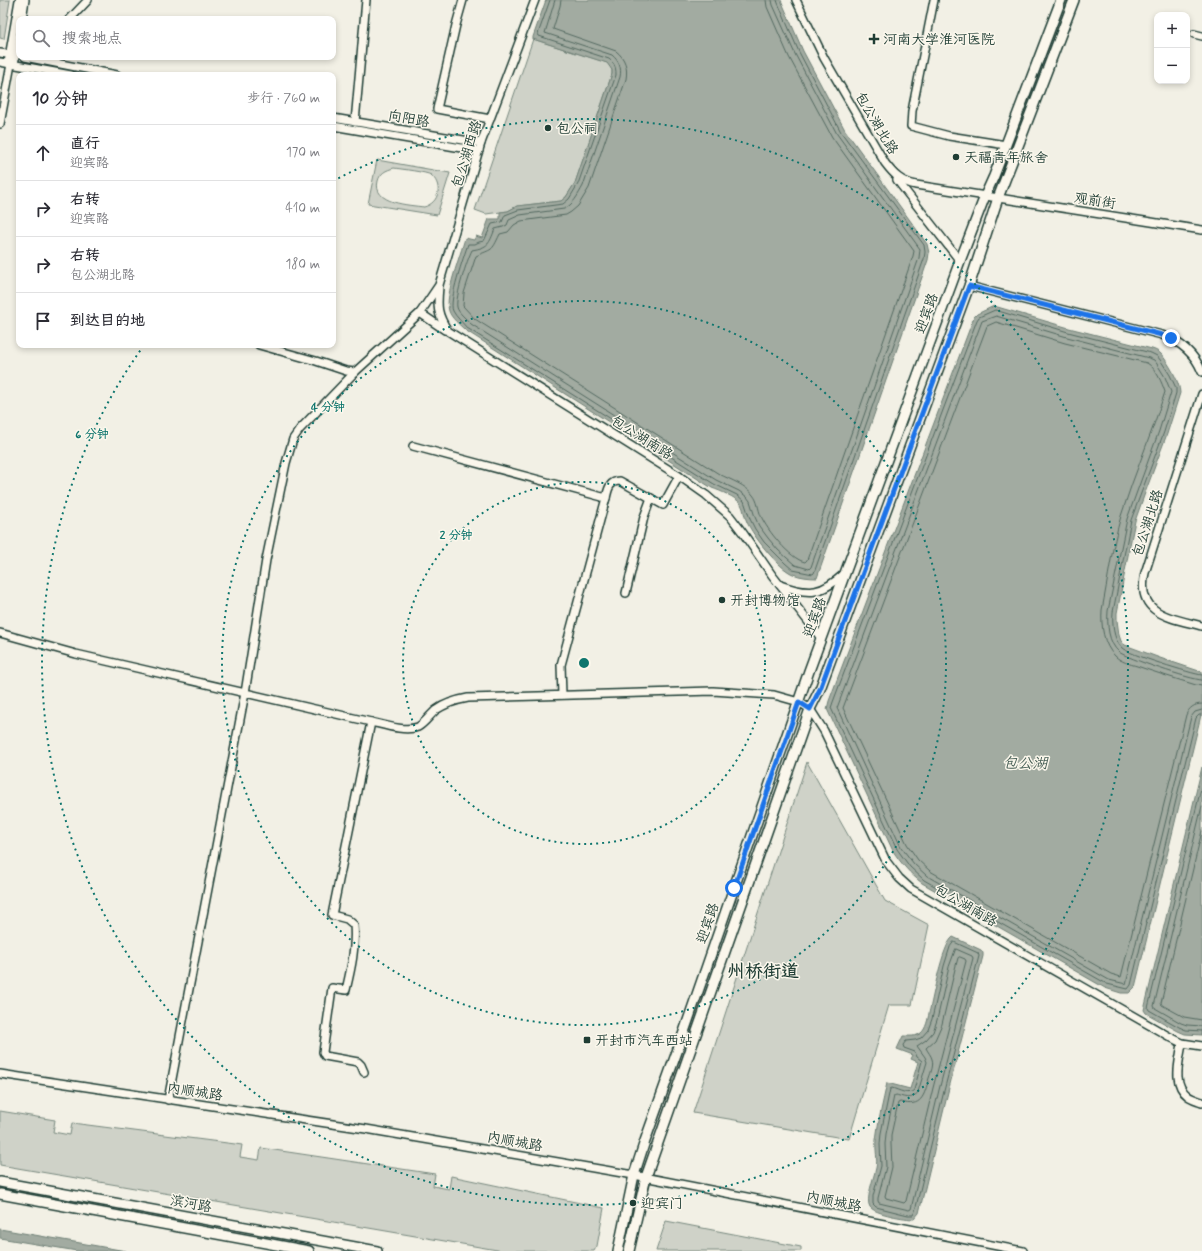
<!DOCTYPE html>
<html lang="zh">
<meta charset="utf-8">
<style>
:root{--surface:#fff;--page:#f2f2f3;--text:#2b2b33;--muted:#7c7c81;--line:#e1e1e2}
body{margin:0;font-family:Mynerve,"LXGW WenKai TC",sans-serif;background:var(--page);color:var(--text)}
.controls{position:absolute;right:12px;top:12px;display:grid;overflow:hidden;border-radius:8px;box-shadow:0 2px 6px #0003}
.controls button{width:36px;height:36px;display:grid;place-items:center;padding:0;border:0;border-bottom:1px solid var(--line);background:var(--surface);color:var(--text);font:20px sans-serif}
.stop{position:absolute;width:12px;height:12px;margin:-9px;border:3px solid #1a73e8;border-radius:50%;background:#fff}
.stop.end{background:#1a73e8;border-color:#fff;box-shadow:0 1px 4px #0008}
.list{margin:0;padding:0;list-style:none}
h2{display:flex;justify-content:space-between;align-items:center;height:52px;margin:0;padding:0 16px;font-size:17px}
h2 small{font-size:13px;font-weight:400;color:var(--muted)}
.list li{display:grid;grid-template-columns:26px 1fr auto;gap:12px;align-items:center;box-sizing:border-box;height:56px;padding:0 16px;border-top:1px solid var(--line)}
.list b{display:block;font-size:15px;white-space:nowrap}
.list p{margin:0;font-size:13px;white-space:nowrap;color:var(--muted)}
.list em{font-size:13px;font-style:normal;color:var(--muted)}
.icon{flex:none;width:22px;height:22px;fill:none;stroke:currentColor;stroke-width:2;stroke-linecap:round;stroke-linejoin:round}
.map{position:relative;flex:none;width:1202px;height:1251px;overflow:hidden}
.search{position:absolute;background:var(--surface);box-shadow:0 2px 6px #0003;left:16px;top:16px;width:320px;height:44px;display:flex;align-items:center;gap:10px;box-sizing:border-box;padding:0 14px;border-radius:8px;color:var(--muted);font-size:15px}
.panel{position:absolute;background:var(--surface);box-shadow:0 2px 6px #0003;left:16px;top:72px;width:320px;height:276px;border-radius:8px}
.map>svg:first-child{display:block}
.green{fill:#cfd2c8;stroke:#77887e;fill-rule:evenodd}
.water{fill:#a2aba1;stroke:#6e7f75}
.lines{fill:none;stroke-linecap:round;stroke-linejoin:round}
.shore{stroke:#536960;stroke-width:1}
.minor-casing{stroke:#1f3d34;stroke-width:10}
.major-casing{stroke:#1f3d34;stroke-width:12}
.minor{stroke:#fbf7ec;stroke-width:7}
.major{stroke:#fbf7ec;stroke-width:9}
.route{stroke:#1a73e8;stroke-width:5}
.ring{fill:none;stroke:#0f766e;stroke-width:2;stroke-dasharray:2 4}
.poi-dot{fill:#1f3d34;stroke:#fbf7ec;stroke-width:1.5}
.labels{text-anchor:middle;stroke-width:3;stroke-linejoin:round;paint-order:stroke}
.poi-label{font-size:14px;fill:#1f3d34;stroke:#fbf7ec;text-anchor:start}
.street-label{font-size:14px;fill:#1f3d34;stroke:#fbf7ec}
.water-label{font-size:15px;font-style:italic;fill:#465e55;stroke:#fbf7ec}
.district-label{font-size:18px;font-weight:bold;fill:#1f3d34;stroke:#fbf7ec}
.centre{fill:#0f766e;stroke:#fbf7ec;stroke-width:2}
.ring-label{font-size:12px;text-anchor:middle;font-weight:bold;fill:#0f766e;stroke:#fbf7ec;stroke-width:3;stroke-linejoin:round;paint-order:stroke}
</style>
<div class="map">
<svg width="1202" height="1251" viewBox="0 0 1202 1251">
<rect width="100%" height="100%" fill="#f2f0e5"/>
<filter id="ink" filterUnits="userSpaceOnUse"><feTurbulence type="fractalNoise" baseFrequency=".025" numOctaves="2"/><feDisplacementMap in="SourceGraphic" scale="8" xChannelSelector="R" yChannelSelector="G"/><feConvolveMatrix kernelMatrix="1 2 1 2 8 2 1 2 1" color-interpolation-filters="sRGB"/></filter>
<g filter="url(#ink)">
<!-- green -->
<g class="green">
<polygon points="0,0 10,0 4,39 0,38"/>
<polygon points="533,39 608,63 612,70 612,74 575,183 566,197 561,201 517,206 508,211 486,214 475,210"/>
<path d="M377,160L450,173L437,215L368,204ZM394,168C401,169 426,172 431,175C436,179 439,186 438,192C437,200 431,205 424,207C410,205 372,204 378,181C380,173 386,170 394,168Z"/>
<polygon points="807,762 885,901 929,925 912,1005 889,1005 849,1139 693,1113"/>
<polygon points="0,1111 55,1120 53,1132 70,1135 72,1123 235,1144 242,1145 240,1157 259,1160 261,1148 435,1174 433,1186 449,1189 451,1176 604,1208 597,1246 594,1251 503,1251 0,1165"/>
<polygon points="666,1221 801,1247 801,1251 656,1251"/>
</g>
<!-- water -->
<g class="water">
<path d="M546,0H781L803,51L845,130L927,244L929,253L928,260L817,578C809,578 800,577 793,574C778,568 753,536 747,522C744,516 744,509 741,504C736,497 720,491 712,488L465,330C460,325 451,318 449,311C444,296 461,254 465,238L474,240L476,236L482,238L489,219H500V212L508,211L517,206L561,201L566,197L575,183L612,74V70L607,63L533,39V37Z"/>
<path d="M994,306L1069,328L1152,349C1155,350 1158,351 1161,354C1168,362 1180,382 1180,393L1167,434L1145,493L1135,521L1131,540L1117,613V620L1119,635L1121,641L1125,645L1160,658L1202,672V711L1135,987L1129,993H1121L1105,988L922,883C910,874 901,863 893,851L827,709L829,701L974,317L977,314Z"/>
<polygon points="1202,767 1202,1035 1185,1034 1178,1031 1146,1013 1144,1010"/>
<path d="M953,937L981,950L983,953V956L948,1092L919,1213L914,1219C906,1219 875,1214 870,1207C865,1200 874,1177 876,1168C878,1159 875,1150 876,1140C878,1121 883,1102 887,1083L910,1089L918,1062L911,1059L913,1055L897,1049L903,1036C909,1036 916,1037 921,1033C926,1029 928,1019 929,1013C933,998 942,945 953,937Z"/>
<polygon points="0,1229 126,1251 77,1251 0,1238"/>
</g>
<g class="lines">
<!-- shore -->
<g class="shore">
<path d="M550,0L538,34L539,36L609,59C615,64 616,68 616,75L578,184L569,199L563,204L518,210L505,215L502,222L492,224L484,241L479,242L475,244H468C464,256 448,301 453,311C456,317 463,323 467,328L714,484L737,495L744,501L750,519L755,529L764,542L785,563L793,570L813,574L814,573L924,259L925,252L924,245L841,132L799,52L778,3L777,0"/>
<path d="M555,0L545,33L612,55C619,61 622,68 620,77L583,186C578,195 573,205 564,209L520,215L509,220L507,225L503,227L495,229C489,244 489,247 472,250C467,260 455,297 457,307C458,313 467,319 471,324L716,480L739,491L747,497L750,501L755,517L759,526L768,538L778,550L795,565L809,569L811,567L919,258L920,249L837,134L795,54L773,5L772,0"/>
<path d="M561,0L560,6L553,29L616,51C625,58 628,68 626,79L589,188L578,206L571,212L566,215L521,221L514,225L508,232L500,234C491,253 493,248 476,256L464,293L463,306L475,319L719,474C731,480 746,485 753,495C758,501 758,509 761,516C767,530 790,559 805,562L807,560L913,256L914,251L832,137L789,57L767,7L766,0"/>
<path d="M1202,675C1192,674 1128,654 1122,648C1113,639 1112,623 1113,612L1131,520L1164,432L1176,393V388L1170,375L1161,361L1157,356L1151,353L1068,332L995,310L979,317L977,320L833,702L831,708L897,849L910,867L924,880L1107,984L1128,989L1131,985L1196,718L1199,715H1202"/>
<path d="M1202,680C1192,680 1126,658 1119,652C1108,643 1107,624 1108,611L1127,519L1159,431L1171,392L1165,377L1157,364L1154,360L1149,358L1067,337L996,316L982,321L837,708L901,847L914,864L927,876L1109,980L1126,984L1191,717L1195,712L1202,710"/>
<path d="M1202,686L1196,685C1176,679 1157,673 1137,666C1130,664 1121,662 1115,656C1103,645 1101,625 1102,610C1108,579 1112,547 1121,516C1134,474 1152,434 1165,392C1162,383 1156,368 1147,363L1065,343L996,322L987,326L843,708L907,844L918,860L930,871L1111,974L1121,977L1186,715C1189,708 1194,704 1202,704"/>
<polyline points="1202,784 1148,1008 1149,1010 1179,1027 1186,1030 1202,1031"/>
<polyline points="1202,806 1154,1006 1155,1008 1181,1023 1187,1025 1202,1026"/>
<polyline points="1202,831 1161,1003 1162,1005 1184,1017 1202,1020"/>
<path d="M954,942L978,953L979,956L944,1091L915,1211L913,1215H908L876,1207L873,1204V1196L881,1166L880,1144L881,1133L890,1089L892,1088C899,1090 909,1096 914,1090L922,1061L917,1057L915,1052L904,1048L903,1045L906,1041L915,1040L921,1038L928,1030L932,1019L944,966L950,947Z"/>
<path d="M956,949L972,956L973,958L939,1090L911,1209L909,1210L879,1203L878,1201V1198L886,1167L885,1144L886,1134L894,1096L896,1095C904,1097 912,1101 918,1092L927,1062L925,1057L917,1046L926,1040L933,1032L937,1020L949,967Z"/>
<path d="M960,957L965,959L966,961L933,1088L906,1201L904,1203L886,1198L885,1196L892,1167L891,1144V1135L898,1103L900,1102C922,1108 924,1096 929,1078C931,1072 934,1065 932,1059C931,1055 928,1052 926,1048L935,1040L942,1024L955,969L958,958Z"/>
</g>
<!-- minor casing -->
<g class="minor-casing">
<g id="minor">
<polyline points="463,0 456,25 437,109 490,119"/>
<path d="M796,0L824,58L885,163C894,175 901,182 916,185L1202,230"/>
<polyline points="934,0 912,111 911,126 949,136 1006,145"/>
<polyline points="22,19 25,0"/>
<polyline points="70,19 88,0"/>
<polyline points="1194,34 1202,36"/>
<polyline points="0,53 13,55"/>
<polyline points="25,57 117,75"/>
<polyline points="0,62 71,75"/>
<polyline points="8,63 19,0"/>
<polyline points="14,64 19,37"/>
<polyline points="333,118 481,143"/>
<polyline points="355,122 366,0"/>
<polyline points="0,124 11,64"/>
<polyline points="333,126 479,151"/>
<polyline points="897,180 960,261"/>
<path d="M969,286L1162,335C1181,342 1195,354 1202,372"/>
<path d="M439,287C437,307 437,314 448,331L679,476L706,495L730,516L743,533L772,575L821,638"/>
<polyline points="420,313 445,330"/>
<polyline points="259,345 316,361 346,371 355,372"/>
<path d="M1202,394L1145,573C1135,615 1172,618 1202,626"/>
<path d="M413,446L606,498C608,490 609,481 620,481L663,505L679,476"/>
<path d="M780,585C810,596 822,594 845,573"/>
<polyline points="626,593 644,517 651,498"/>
<path d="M0,633L76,654L371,722C384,725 405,732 418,727C425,723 430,715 436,710C446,703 457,700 468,698L713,691L774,695L799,702L810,709L824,731L886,861L899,878L911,889L1170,1037L1182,1043L1202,1046"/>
<polyline points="562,695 561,665 606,498"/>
<path d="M1182,1043C1180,1060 1171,1083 1188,1096C1192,1099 1197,1100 1202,1102"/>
<path d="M364,1072L361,1065L358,1062L325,1056L323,1052L332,988L346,990C351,969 356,947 354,925L347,919L332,915L371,722"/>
<polyline points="0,1074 366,1129 634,1175 1023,1251"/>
<polyline points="168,1100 245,693 266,560 286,463 293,439 300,429 355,372 420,313 439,285 481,143 535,0"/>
</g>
</g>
<!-- major casing -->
<g class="major-casing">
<g id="major">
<polyline points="0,1182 377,1251"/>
<polyline points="0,1194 309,1251"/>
<polyline points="618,1251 634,1175 645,1141 684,1032 809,671 960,261 985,196 994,176 1061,0"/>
<polyline points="629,1251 646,1177 810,709 820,689 969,286 998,198 1074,0"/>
</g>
</g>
<!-- minor -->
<use href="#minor" class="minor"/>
<!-- major -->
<use href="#major" class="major"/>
</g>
</g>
<g class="lines" filter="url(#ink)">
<!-- route -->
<polyline class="route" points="734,888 799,702 810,709 820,689 969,286 1162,335 1171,338"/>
</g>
<!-- distance rings -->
<g class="ring">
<circle cx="584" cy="663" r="181"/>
<circle cx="584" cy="663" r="362"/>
<path d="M333 181A543 543 0 1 1 142 348"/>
</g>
<!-- markers -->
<g class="poi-dot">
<path d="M872 33h4v4h4v4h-4v4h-4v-4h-4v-4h4z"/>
<circle cx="548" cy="128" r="4"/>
<circle cx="956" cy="157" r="4"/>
<circle cx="722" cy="600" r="4"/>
<rect x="583" y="1036" width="8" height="8" rx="2"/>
<circle cx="633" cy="1203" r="4"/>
</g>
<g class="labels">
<!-- poi labels -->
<g class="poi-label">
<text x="883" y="44">河南大学淮河医院</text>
<text x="556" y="133">包公祠</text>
<text x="964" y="162">天福青年旅舍</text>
<text x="730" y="605">开封博物馆</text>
<text x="595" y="1045">开封市汽车西站</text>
<text x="641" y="1208">迎宾门</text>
</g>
<!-- street labels -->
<g class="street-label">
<text transform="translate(409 118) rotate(10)" y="5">向阳路</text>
<text transform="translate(877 123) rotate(59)" y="5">包公湖北路</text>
<text transform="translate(466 154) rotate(-73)" y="5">包公湖西路</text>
<text transform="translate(1095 200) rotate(9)" y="5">观前街</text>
<text transform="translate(926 313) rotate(-70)" y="5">迎宾路</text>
<text transform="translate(642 437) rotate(32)" y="5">包公湖南路</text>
<text transform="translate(1147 523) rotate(-72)" y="5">包公湖北路</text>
<text transform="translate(814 617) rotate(-70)" y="5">迎宾路</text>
<text transform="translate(966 905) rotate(30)" y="5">包公湖南路</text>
<text transform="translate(707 923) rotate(-71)" y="5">迎宾路</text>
<text transform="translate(195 1091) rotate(8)" y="5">内顺城路</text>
<text transform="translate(515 1141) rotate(10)" y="5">内顺城路</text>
<text transform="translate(834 1201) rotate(11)" y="5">内顺城路</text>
<text transform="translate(191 1203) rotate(10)" y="5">滨河路</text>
</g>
<!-- water labels -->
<g class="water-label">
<text x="1025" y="768">包公湖</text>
</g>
<!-- district labels -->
<g class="district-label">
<text x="763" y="977">州桥街道</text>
</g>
</g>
<circle cx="584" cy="663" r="6" class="centre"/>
<g class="ring-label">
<text x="328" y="411">4 分钟</text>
<text x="92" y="438">6 分钟</text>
<text x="456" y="539">2 分钟</text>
</g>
</svg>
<div class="controls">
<button>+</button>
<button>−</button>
</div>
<div class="stop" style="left:734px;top:888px"></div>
<div class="stop end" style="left:1171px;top:338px"></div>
<div class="search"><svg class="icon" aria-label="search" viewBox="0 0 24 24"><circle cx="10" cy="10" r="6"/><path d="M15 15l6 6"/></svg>搜索地点</div>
<section class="panel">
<h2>10 分钟<small>步行 · 760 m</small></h2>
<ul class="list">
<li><svg class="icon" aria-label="ahead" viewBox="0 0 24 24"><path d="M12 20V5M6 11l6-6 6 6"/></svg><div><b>直行</b><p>迎宾路</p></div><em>170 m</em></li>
<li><svg class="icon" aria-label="right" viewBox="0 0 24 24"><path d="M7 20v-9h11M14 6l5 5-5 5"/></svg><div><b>右转</b><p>迎宾路</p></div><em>410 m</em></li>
<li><svg class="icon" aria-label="right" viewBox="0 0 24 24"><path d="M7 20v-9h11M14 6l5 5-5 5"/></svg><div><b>右转</b><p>包公湖北路</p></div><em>180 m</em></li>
<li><svg class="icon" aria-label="arrive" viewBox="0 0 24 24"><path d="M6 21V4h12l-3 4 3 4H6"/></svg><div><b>到达目的地</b></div></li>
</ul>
</section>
</div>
